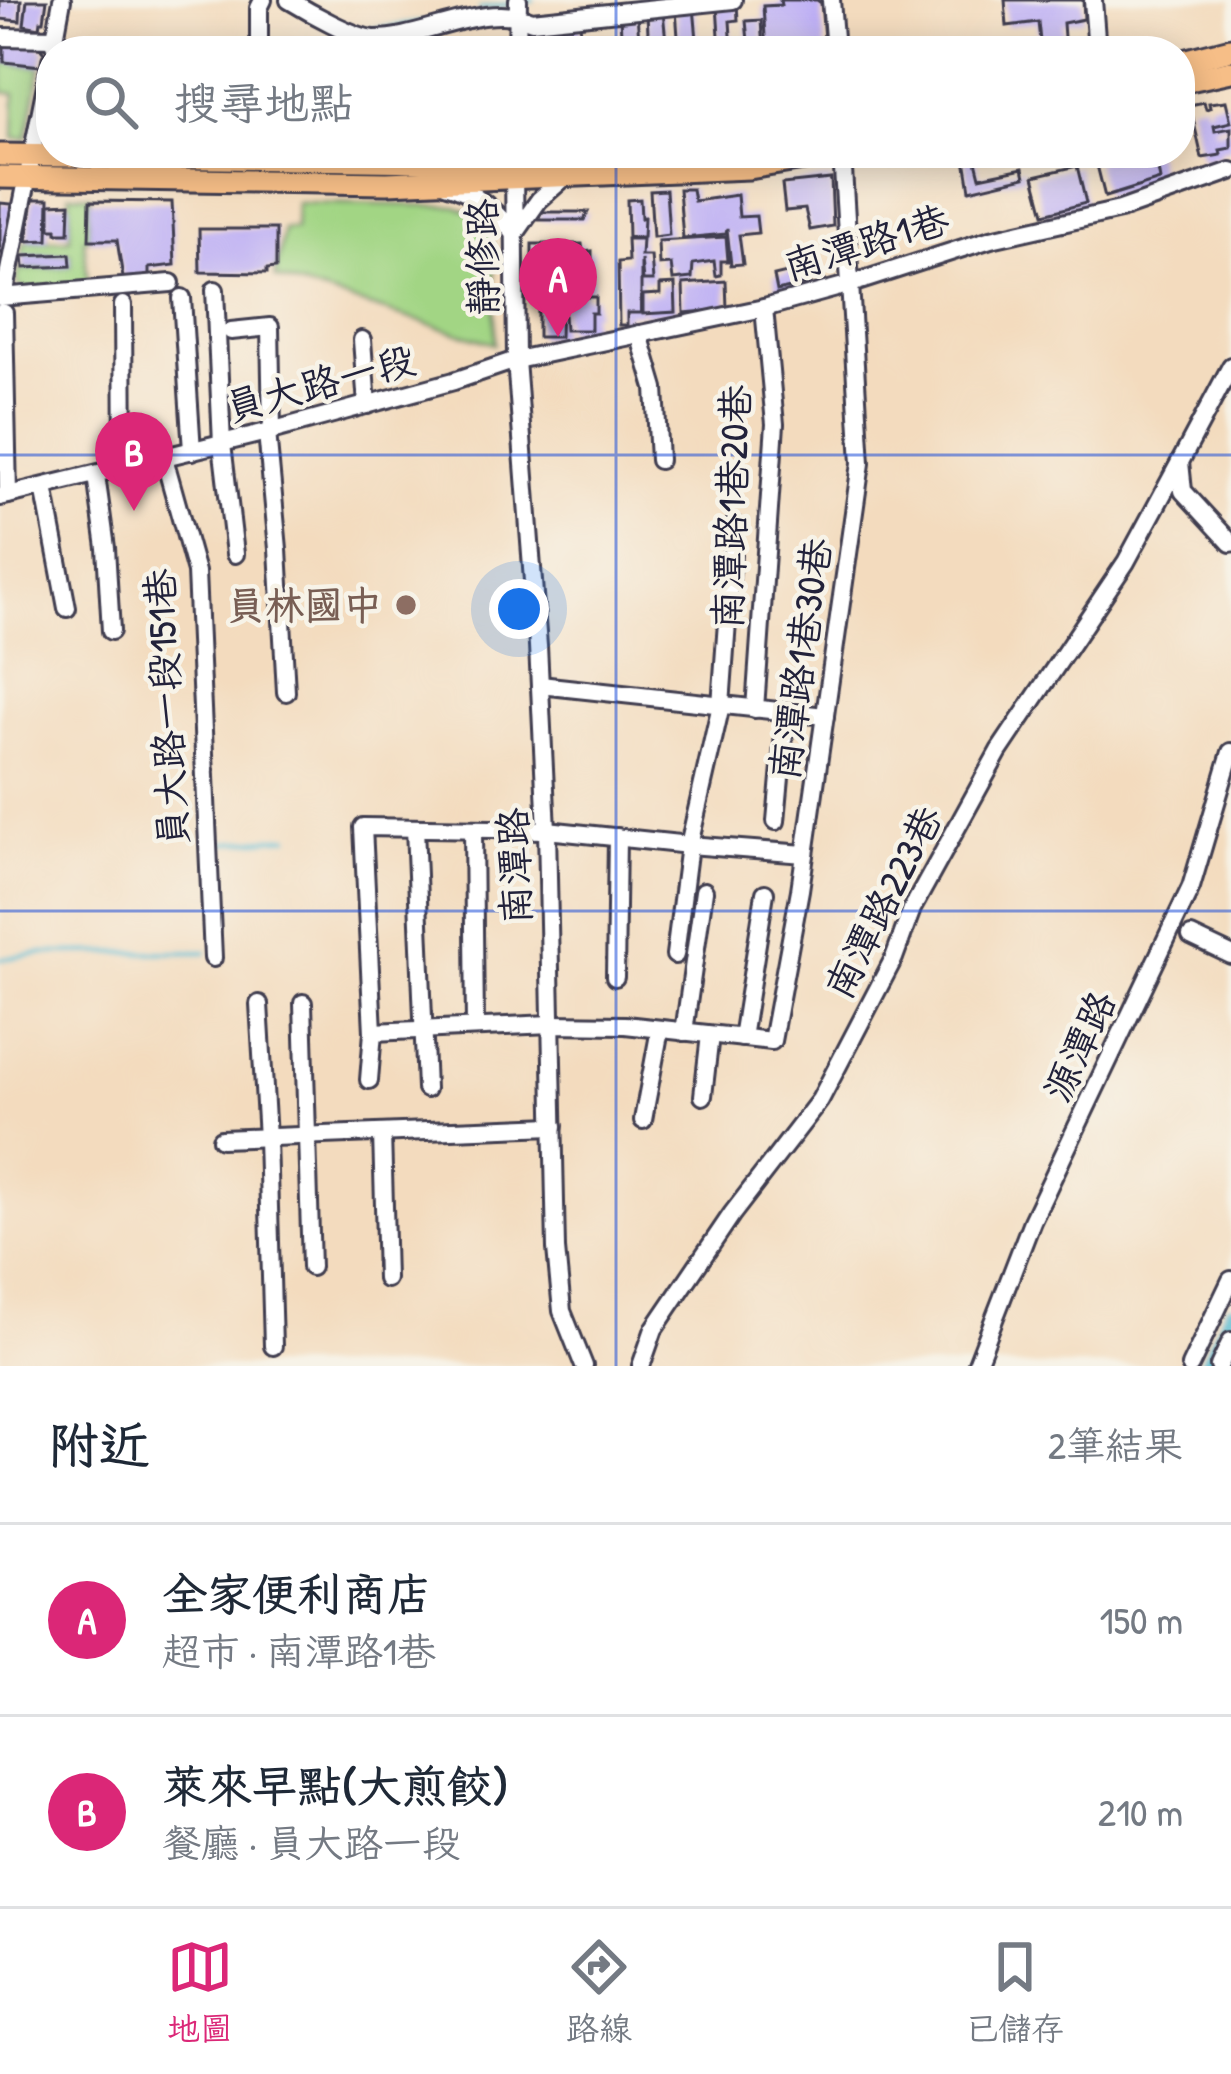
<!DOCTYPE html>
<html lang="zh-TW">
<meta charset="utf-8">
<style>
:root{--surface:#fff;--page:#f2f2f3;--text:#1f2937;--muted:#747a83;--line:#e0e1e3;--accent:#db2777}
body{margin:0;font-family:"Patrick Hand","LXGW WenKai TC",sans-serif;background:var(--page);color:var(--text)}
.you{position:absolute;left:519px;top:609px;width:42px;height:42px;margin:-30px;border:9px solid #fff;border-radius:50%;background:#1a73e8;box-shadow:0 0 0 18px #1a73e833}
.badge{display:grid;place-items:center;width:78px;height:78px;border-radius:50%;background:var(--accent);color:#fff;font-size:39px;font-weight:700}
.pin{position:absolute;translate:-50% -99px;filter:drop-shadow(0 3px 6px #0008)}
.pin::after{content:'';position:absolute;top:63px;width:42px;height:36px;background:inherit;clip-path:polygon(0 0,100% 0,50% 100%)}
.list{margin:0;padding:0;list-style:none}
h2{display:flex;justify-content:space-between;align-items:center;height:156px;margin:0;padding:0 48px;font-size:51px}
h2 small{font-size:39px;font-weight:400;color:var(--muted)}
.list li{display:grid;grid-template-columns:78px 1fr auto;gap:36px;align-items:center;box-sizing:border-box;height:192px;padding:0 48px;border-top:3px solid var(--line)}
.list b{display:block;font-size:45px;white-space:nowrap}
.list p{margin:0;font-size:39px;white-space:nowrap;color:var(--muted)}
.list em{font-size:39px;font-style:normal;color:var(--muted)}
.icon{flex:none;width:66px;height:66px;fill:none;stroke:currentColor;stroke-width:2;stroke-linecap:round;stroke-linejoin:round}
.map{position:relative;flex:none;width:1231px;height:1366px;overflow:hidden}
.search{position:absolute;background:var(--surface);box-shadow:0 6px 30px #0003;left:36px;right:36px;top:36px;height:132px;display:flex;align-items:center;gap:30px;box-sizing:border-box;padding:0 42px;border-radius:48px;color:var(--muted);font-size:45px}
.sheet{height:540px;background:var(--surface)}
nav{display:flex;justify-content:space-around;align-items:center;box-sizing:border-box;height:168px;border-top:3px solid var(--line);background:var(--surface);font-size:33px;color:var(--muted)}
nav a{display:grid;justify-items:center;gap:6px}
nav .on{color:var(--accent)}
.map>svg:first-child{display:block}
.green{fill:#a2d584;stroke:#627c60;stroke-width:3}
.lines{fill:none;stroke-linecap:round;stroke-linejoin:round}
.stream{stroke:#53bad1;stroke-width:4.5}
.canal{stroke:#53bad1;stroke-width:14}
.building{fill:#baabf5}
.minor-casing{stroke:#413e4f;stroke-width:22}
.major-casing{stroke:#413e4f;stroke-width:27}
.minor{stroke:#fff;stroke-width:16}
.major{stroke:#f6be87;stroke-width:21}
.grid{fill:none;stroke:#1d4ed8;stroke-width:3;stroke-opacity:0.55}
.education-dot{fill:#8d6e63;stroke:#f7f3e8;stroke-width:4.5}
.labels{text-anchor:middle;stroke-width:9;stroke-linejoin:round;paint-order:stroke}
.street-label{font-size:39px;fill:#22223b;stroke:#f7f3e8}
.education-label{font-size:39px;font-weight:bold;fill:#785e54;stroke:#f7f3e8;text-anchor:end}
</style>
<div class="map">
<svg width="1231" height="1366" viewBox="0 0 1231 1366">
<rect width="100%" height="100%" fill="#f7f3e8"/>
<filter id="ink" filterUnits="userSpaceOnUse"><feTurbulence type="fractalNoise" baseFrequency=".00833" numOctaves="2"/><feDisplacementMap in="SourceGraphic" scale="24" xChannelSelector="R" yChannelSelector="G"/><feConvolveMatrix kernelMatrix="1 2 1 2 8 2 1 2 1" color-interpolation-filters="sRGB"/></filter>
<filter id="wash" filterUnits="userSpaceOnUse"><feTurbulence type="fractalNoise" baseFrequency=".004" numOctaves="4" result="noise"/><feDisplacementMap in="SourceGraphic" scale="48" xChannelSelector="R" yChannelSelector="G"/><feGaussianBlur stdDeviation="2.7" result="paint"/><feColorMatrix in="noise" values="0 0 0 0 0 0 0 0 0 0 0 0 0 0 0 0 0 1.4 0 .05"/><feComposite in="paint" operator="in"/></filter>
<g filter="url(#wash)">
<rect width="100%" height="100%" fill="#f3dbbe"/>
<!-- green -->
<g class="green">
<polygon points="3,63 41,67 27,138 14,138 15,94 3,92"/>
<polygon points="70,194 90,195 89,238 84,239 88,285 24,290 17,283 19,270 71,266 70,253 22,256 24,242 70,239"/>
<polygon points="296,203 456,206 466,210 483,223 494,244 495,344 275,278 284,229 295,229"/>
</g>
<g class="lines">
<!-- stream -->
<g class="stream">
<polyline points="480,9 533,0"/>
<polyline points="368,30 422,23"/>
<polyline points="211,844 289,837"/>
<polyline points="0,959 42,953 206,952"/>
</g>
<!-- canal -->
<polyline class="canal" points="1205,1366 1231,1310"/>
</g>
<g id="blocks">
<!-- building -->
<g class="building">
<polygon points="21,0 20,21 0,19 0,1"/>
<polygon points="27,0 47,0 44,21 41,21 40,28 24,25"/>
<polygon points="780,0 817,0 821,3 825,51 766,51 763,6 781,5"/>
<polygon points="1005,0 1083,0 1084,19 1063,23 1065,51 1041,51 1038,22 1007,26"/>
<polygon points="737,3 738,20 730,21 732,51 720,51 717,5"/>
<polygon points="694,7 698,51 679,51 676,9"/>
<polygon points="663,12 667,51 649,51 647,14"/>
<polygon points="637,15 640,51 622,51 620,17"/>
<polygon points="761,20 763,51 749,51 746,21"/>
<polygon points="580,22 582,51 529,51 529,29"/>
<polygon points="4,44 38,45 44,52 41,66 4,62"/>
<polygon points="1226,101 1231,122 1214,126 1215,131 1231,128 1231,148 1220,150 1221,155 1202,158 1190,105 1204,102 1206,109 1210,108 1209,103"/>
<polygon points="964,153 974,153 980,177 1023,168 1025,177 970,190"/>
<polygon points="1125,153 1155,153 1160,180 1105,197 1096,161"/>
<polygon points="1077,166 1086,203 1044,214 1034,176"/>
<polygon points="831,179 833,226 810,230 805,209 785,211 782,184"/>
<polygon points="679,189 692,189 694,201 737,195 739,217 756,216 758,233 739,235 743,264 731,265 727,229 726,234 683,238"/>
<polygon points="666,190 669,235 653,237 650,191"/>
<polygon points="33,199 49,199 48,240 27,241"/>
<polygon points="640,199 641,218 644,217 643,237 628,237 627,200"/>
<polygon points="90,201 172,202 175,265 149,268 149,276 123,278 117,240 89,240"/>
<polygon points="0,203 12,204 6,253 0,253"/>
<polygon points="70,203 69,233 57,233 57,229 50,229 50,204"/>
<polygon points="540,212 588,212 584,220 539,220"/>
<polygon points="199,229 276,229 276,268 267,269 267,273 200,272"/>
<polygon points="726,237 728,261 721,261 721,275 716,276 714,261 693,264 692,278 673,280 671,264 659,265 658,241"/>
<polygon points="627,239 642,239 641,256 651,256 653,281 643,281 641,260 641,313 627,313 627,325 619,325 618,262 628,261"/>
<polygon points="532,244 582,244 583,252 592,251 592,289 584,290 584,297 596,297 596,313 591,313 591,330 565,330 563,298 532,299"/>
<polygon points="70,254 71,266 24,268 23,256"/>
<polygon points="803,269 807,284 777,291 774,276"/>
<polygon points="726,281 727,309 684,313 683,284"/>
<polygon points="675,284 676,312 643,314 643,295 660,294 660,285"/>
<polygon points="538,303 561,303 560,337 538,337"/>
</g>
</g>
</g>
<g filter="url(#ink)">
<use href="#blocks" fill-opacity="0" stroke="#413e4f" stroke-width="3"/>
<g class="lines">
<!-- minor casing -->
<g class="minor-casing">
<g id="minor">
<path d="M289,0C307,11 355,38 374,39C422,40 486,0 532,21L733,0"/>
<polyline points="831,0 835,51"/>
<polyline points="1093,0 1097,51"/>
<polyline points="0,37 55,38"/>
<polyline points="54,44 62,0"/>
<polyline points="259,51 259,8 263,0"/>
<polyline points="517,51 518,0"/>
<polyline points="514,166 516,360 538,646 547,830 556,1249 562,1311 584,1366"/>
<path d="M445,184C476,192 494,210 515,234L539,200L567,175"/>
<polyline points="215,290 222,444 235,554"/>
<polyline points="4,296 51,60"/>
<polyline points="0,297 171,283"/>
<polyline points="182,298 192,451"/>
<polyline points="123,305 124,468"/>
<polyline points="0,313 4,313 8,495"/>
<polyline points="231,331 270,327 272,430"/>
<polyline points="639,334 655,388 659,460"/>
<polyline points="362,340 367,405"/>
<polyline points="1231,366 1180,462 1183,491 1231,543"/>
<polyline points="267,432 278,549 286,692"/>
<polyline points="164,458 196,572 213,958"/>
<polyline points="96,475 106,548 111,631"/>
<polyline points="44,487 67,608"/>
<polyline points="0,497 267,432 454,381 516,360 764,308 851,284 991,239 1120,210 1231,171"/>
<polyline points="540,685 825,716"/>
<polyline points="755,709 775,424 764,308"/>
<polyline points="776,821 786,712"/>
<polyline points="415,828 426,1089"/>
<polyline points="473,829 475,1027"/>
<polyline points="1191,936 1231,955"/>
<polyline points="675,955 689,845 721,705 734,525"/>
<polyline points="615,977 617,837"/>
<polyline points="303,1003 311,1267"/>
<polyline points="259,1004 267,1138 273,1346"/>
<polyline points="373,1032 551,1024 625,1025 772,1041 800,890 861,463 842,153"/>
<polyline points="684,1032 704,891"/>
<polyline points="742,1038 765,893"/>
<polyline points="369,1080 373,1032 363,827 547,830 689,845 805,854"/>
<polyline points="703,1096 710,1035"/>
<polyline points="643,1120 660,1029"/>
<polyline points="382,1133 386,1279"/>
<polyline points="221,1139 554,1126"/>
<polyline points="641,1366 654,1329 732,1214 820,1100 894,958 912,909 999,751 1126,562 1180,462"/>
<polyline points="976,1366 1032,1221 1191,887 1231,752"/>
<polyline points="1190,1366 1231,1280"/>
<polyline points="1219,1366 1231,1341"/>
</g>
</g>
<!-- major casing -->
<g class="major-casing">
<g id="major">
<polyline points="1180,62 1231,49"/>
<polyline points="1180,82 1231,71"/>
<polyline points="0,155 432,161 668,153"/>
<polyline points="0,177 387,183 749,168 840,153"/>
</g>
</g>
<!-- minor -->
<use href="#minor" class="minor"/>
<!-- major -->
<use href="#major" class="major"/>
</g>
</g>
<!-- grid -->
<path class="grid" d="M616,0V51M616,153V1366M0,455H1231M0,911H1231"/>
<!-- markers -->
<circle class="education-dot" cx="406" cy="605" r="12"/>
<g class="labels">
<!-- street labels -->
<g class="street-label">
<text transform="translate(866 242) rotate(-17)" y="14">南潭路1巷</text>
<text transform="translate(482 257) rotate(-91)" y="14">靜修路</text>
<text transform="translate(320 383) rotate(-15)" y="14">員大路一段</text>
<text transform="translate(731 507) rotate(-88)" y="14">南潭路1巷20巷</text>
<text transform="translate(800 659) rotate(-82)" y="14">南潭路1巷30巷</text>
<text transform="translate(166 708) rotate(-93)" y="14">員大路一段151巷</text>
<text transform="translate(514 866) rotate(-92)" y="14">南潭路</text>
<text transform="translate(883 902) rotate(-63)" y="14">南潭路223巷</text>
<text transform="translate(1079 1046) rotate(-65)" y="14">源潭路</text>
</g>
<!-- education labels -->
<g class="education-label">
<text x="382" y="619">員林國中</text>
</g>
</g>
</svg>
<div class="you"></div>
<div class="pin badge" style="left:558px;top:337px">A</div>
<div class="pin badge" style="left:134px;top:511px">B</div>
<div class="search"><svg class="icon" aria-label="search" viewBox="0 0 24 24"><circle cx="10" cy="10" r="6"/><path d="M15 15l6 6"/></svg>搜尋地點</div>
</div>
<section class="sheet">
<h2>附近<small>2筆結果</small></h2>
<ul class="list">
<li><span class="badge">A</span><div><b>全家便利商店</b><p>超市 · 南潭路1巷</p></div><em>150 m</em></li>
<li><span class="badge">B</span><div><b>萊來早點(大煎餃)</b><p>餐廳 · 員大路一段</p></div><em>210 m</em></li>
</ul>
</section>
<nav>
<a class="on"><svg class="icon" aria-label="map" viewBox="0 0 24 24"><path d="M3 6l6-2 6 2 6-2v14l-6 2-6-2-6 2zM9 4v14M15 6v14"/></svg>地圖</a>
<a><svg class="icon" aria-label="directions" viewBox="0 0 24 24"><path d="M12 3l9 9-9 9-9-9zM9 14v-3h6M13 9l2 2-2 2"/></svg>路線</a>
<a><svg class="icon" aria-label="saved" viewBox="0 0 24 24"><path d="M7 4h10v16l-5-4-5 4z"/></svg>已儲存</a>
</nav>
